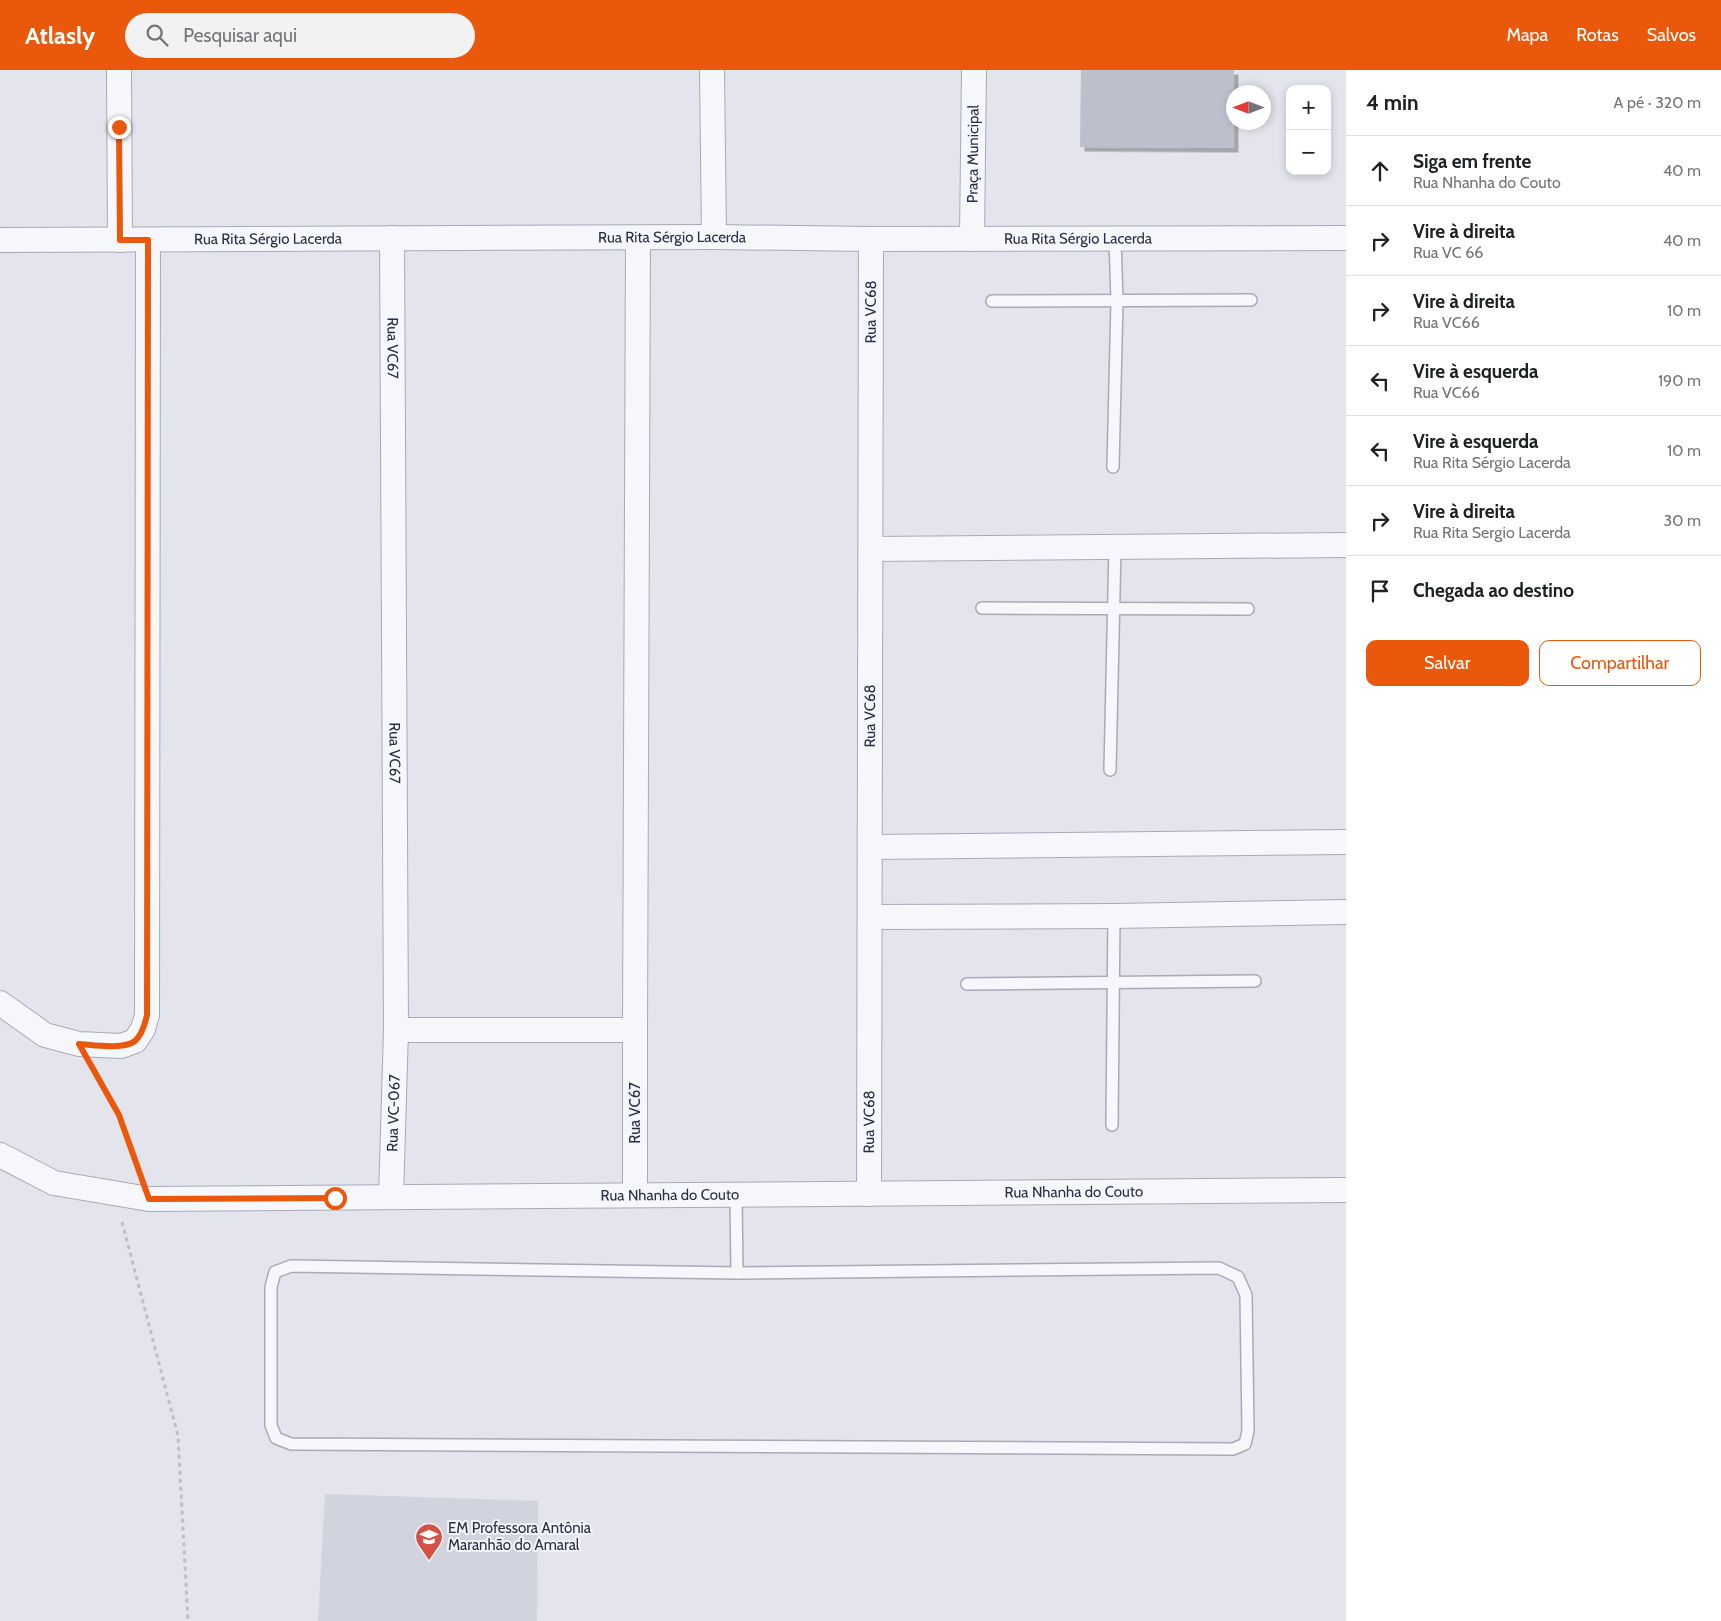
<!DOCTYPE html>
<html lang="pt">
<meta charset="utf-8">
<style>
:root{--surface:#fff;--page:#f2f2f2;--text:#202124;--muted:#757577;--line:#e0e0e0;--accent:#ea580c}
body{margin:0;font-family:Cabin,sans-serif;background:var(--page);color:var(--text)}
.controls{position:absolute;right:15px;top:15px;display:grid;overflow:hidden;border-radius:10px;box-shadow:0 2px 8px #0003}
.controls button{width:45px;height:45px;display:grid;place-items:center;padding:0;border:0;border-bottom:1px solid var(--line);background:var(--surface);color:var(--text);font:25px sans-serif}
.compass{position:absolute;left:1226px;top:15px;width:45px;height:45px;border-radius:50%;background:var(--surface);box-shadow:0 2px 8px #0003;rotate:270deg}
.stop{position:absolute;width:15px;height:15px;margin:-11px;border:4px solid #ea580c;border-radius:50%;background:#fff}
.stop.end{background:#ea580c;border-color:#fff;box-shadow:0 1px 5px #0008}
.list{margin:0;padding:0;list-style:none}
h2{display:flex;justify-content:space-between;align-items:center;height:65px;margin:0;padding:0 20px;font-size:21px}
h2 small{font-size:16px;font-weight:400;color:var(--muted)}
.list li{display:grid;grid-template-columns:32px 1fr auto;gap:15px;align-items:center;box-sizing:border-box;height:70px;padding:0 20px;border-top:1px solid var(--line)}
.list b{display:block;font-size:19px;white-space:nowrap}
.list p{margin:0;font-size:16px;white-space:nowrap;color:var(--muted)}
.list em{font-size:16px;font-style:normal;color:var(--muted)}
.actions{display:flex;gap:10px;padding:15px 20px}
.actions a{flex:1;padding:11px 0;border:1px solid var(--accent);border-radius:10px;text-align:center;font-size:18px;color:var(--accent)}
.actions .main{background:var(--accent);color:#fff}
.icon{flex:none;width:28px;height:28px;fill:none;stroke:currentColor;stroke-width:2;stroke-linecap:round;stroke-linejoin:round}
.map{position:relative;flex:none;width:1346px;height:1551px;overflow:hidden}
header{display:flex;align-items:center;gap:30px;box-sizing:border-box;height:70px;padding:0 25px;background:var(--accent);color:#fff}
header strong{font-size:24px}
nav{display:flex;gap:28px;margin-inline-start:auto;font-size:18px}
.search{width:350px;height:45px;background:var(--page);display:flex;align-items:center;gap:12px;box-sizing:border-box;padding:0 18px;border-radius:28px;color:var(--muted);font-size:19px}
main{display:flex}
aside{flex:1;background:var(--surface)}
.map>svg:first-child{display:block}
.built{fill:#d1d3de}
.building{fill:#bdbfcc;filter:url(#shadow)}
.lines{fill:none;stroke-linecap:round;stroke-linejoin:round}
.lane-casing{stroke:#a8aab7;stroke-width:14}
.street-casing{stroke:#a8aab7;stroke-width:26}
.path{stroke:#bdbfc7;stroke-width:3;stroke-dasharray:4 4;stroke-linecap:butt}
.lane{stroke:#f6f7fa;stroke-width:11}
.street{stroke:#f6f7fa;stroke-width:24}
.route{stroke:#ea580c;stroke-width:6}
.labels{text-anchor:middle;stroke-width:4;stroke-linejoin:round;paint-order:stroke}
.street-label{font-size:15px;fill:#2a2e45;stroke:#f3f4f9}
.poi-label{font-size:15px;fill:#2a2e45;stroke:#f3f4f9;text-anchor:start}
</style>
<header>
<strong>Atlasly</strong>
<div class="search"><svg class="icon" aria-label="search" viewBox="0 0 24 24"><circle cx="10" cy="10" r="6"/><path d="M15 15l6 6"/></svg>Pesquisar aqui</div>
<nav><a>Mapa</a><a>Rotas</a><a>Salvos</a></nav>
</header>
<main>
<div class="map">
<svg width="1346" height="1551" viewBox="0 0 1346 1551">
<defs>
<filter id="shadow"><feDropShadow dx="4.5" dy="4.5" stdDeviation="0" flood-color="#0004"/></filter>
</defs>
<rect width="100%" height="100%" fill="#e3e4ec"/>
<!-- built -->
<polygon class="built" points="325,1424 538,1431 537,1551 318,1551"/>
<!-- building -->
<polygon class="building" points="1081,0 1234,0 1234,78 1080,77"/>
<g class="lines">
<!-- lane casing -->
<g class="lane-casing">
<g id="lane">
<polyline points="992,231 1251,230"/>
<polyline points="1113,397 1117,231 1115,169"/>
<polyline points="982,538 1248,539"/>
<polyline points="1110,700 1115,477"/>
<polyline points="967,914 1255,911"/>
<polyline points="1112,1055 1114,846"/>
<polyline points="736,1125 737,1203"/>
<polygon points="291,1196 737,1203 1219,1198 1238,1207 1246,1225 1248,1361 1245,1374 1233,1379 291,1374 276,1368 271,1355 271,1217 275,1202"/>
</g>
</g>
<!-- street casing -->
<g class="street-casing">
<g id="street">
<polyline points="119,0 120,170"/>
<polyline points="712,0 714,167"/>
<path id="s1" d="M392,168L396,960H635L638,168"/>
<path id="s2" d="M972,169L974,0"/>
<path id="s3" d="M0,170L714,167L871,169L1346,168"/>
<polyline points="871,479 1346,475"/>
<polyline points="870,777 1346,772"/>
<polyline points="870,847 1114,846 1346,842"/>
<polyline points="0,933 45,965 79,974 121,976 135,971 143,959 147,945 148,170"/>
<polyline points="635,960 635,1125"/>
<path id="s4" d="M0,1085L54,1113L149,1129L1346,1120"/>
<path id="s5" d="M869,1124L871,169"/>
<path id="s6" d="M391,1127L396,960"/>
</g>
</g>
<!-- path -->
<g class="path">
<polyline points="94,1001 119,1045 139,1100"/>
<polyline points="122,1152 178,1366 188,1551"/>
</g>
<!-- lane -->
<use href="#lane" class="lane"/>
<!-- street -->
<use href="#street" class="street"/>
</g>
<g class="lines">
<!-- route -->
<path class="route" d="M119,57L120,170H148L147,945C145,954 142,965 135,971C123,980 94,975 79,974L119,1045L149,1129L335,1128"/>
</g>
<!-- icons -->
<defs>
<g id="school-pin" transform="scale(1.4375)"><path d="M0 17L-7.5 6A9.5 9.5 0 1 1 7.5 6Z" fill="#d35246" stroke="#f3f4f9"/><path d="M0-5L7-2L0 1L-7-2ZM-4 1L0 2.5L4 1V4Q0 6-4 4Z" fill="#fff"/></g>
</defs>
<g fill-rule="evenodd">
<use href="#school-pin" x="429" y="1467"/>
</g>
<g class="labels">
<!-- street labels -->
<g class="street-label">
<text dy="5" stroke="none"><textPath href="#s2" startOffset="85">Praça Municipal</textPath></text>
<text dy="5" stroke="none"><textPath href="#s3" startOffset="672">Rua Rita Sérgio Lacerda</textPath></text>
<text dy="5" stroke="none"><textPath href="#s3" startOffset="268">Rua Rita Sérgio Lacerda</textPath></text>
<text dy="5" stroke="none"><textPath href="#s3" startOffset="1078">Rua Rita Sérgio Lacerda</textPath></text>
<text dy="5" stroke="none"><textPath href="#s5" startOffset="882">Rua VC68</textPath></text>
<text dy="5" stroke="none"><textPath href="#s1" startOffset="110">Rua VC67</textPath></text>
<text dy="5" stroke="none"><textPath href="#s5" startOffset="478">Rua VC68</textPath></text>
<text dy="5" stroke="none"><textPath href="#s1" startOffset="515">Rua VC67</textPath></text>
<text dy="5" stroke="none"><textPath href="#s6" startOffset="84">Rua VC-067</textPath></text>
<text transform="translate(635 1043) rotate(-90)" y="5">Rua VC67</text>
<text dy="5" stroke="none"><textPath href="#s5" startOffset="72">Rua VC68</textPath></text>
<text dy="5" stroke="none"><textPath href="#s4" startOffset="1082">Rua Nhanha do Couto</textPath></text>
<text dy="5" stroke="none"><textPath href="#s4" startOffset="678">Rua Nhanha do Couto</textPath></text>
</g>
<!-- poi labels -->
<g class="poi-label">
<text x="448" y="1463">EM Professora Antônia<tspan x="448" dy="17">Maranhão do Amaral</tspan></text>
</g>
</g>
</svg>
<div class="controls">
<button>+</button>
<button>−</button>
</div>
<svg class="compass" viewBox="-18 -18 36 36"><path d="M0-13l5 13h-10z" fill="#e53935"/><path d="M0 13l5-13h-10z" fill="#757577"/></svg>
<div class="stop" style="left:335px;top:1128px"></div>
<div class="stop end" style="left:119px;top:57px"></div>
</div>
<aside>
<h2>4 min<small>A pé · 320 m</small></h2>
<ul class="list">
<li><svg class="icon" aria-label="ahead" viewBox="0 0 24 24"><path d="M12 20V5M6 11l6-6 6 6"/></svg><div><b>Siga em frente</b><p>Rua Nhanha do Couto</p></div><em>40 m</em></li>
<li><svg class="icon" aria-label="right" viewBox="0 0 24 24"><path d="M7 20v-9h11M14 6l5 5-5 5"/></svg><div><b>Vire à direita</b><p>Rua VC 66</p></div><em>40 m</em></li>
<li><svg class="icon" aria-label="right" viewBox="0 0 24 24"><path d="M7 20v-9h11M14 6l5 5-5 5"/></svg><div><b>Vire à direita</b><p>Rua VC66</p></div><em>10 m</em></li>
<li><svg class="icon" aria-label="left" viewBox="0 0 24 24"><path d="M17 20v-9H6M10 6l-5 5 5 5"/></svg><div><b>Vire à esquerda</b><p>Rua VC66</p></div><em>190 m</em></li>
<li><svg class="icon" aria-label="left" viewBox="0 0 24 24"><path d="M17 20v-9H6M10 6l-5 5 5 5"/></svg><div><b>Vire à esquerda</b><p>Rua Rita Sérgio Lacerda</p></div><em>10 m</em></li>
<li><svg class="icon" aria-label="right" viewBox="0 0 24 24"><path d="M7 20v-9h11M14 6l5 5-5 5"/></svg><div><b>Vire à direita</b><p>Rua Rita Sergio Lacerda</p></div><em>30 m</em></li>
<li><svg class="icon" aria-label="arrive" viewBox="0 0 24 24"><path d="M6 21V4h12l-3 4 3 4H6"/></svg><div><b>Chegada ao destino</b></div></li>
</ul>
<div class="actions"><a class="main">Salvar</a><a>Compartilhar</a></div>
</aside>
</main>
